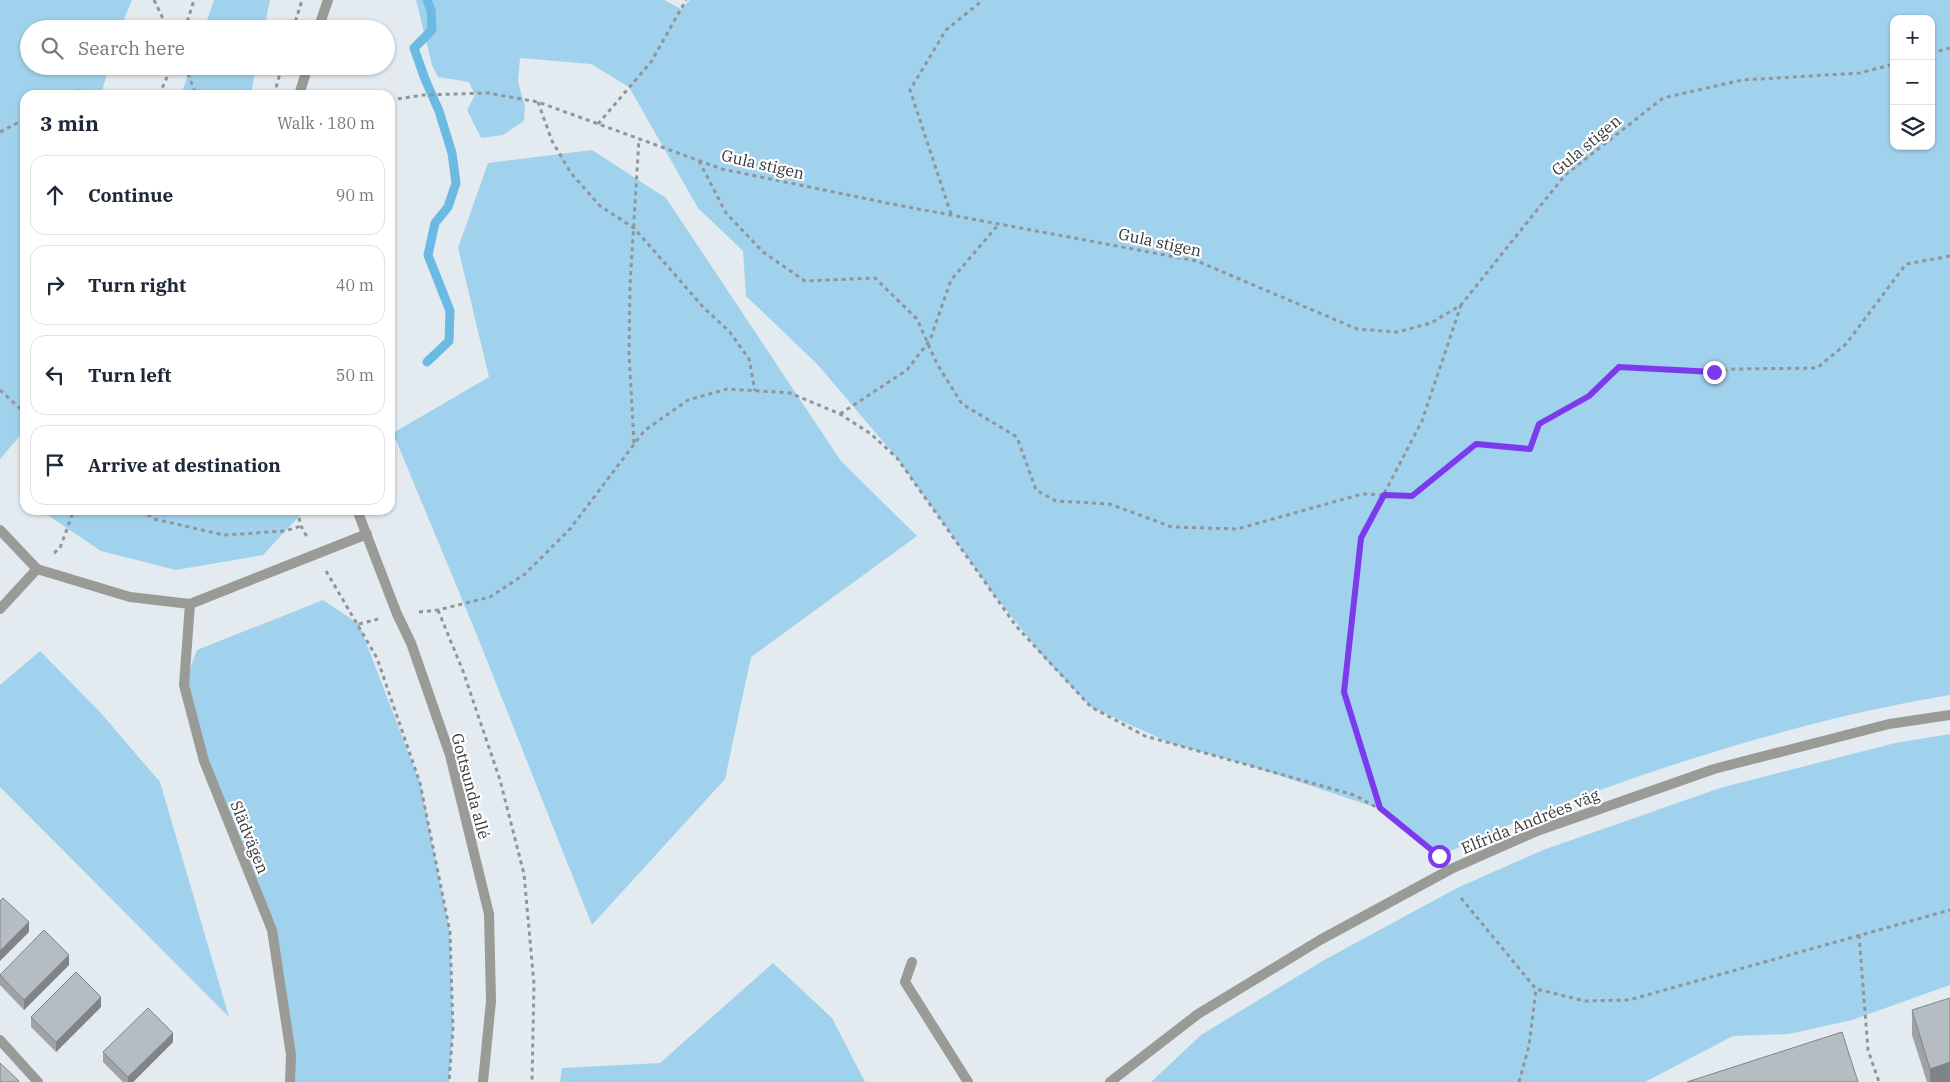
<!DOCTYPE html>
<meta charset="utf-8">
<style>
:root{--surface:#fff;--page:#f2f2f3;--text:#1f2937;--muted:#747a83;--line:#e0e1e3}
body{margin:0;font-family:"IBM Plex Serif",serif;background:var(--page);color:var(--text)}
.controls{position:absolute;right:15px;top:15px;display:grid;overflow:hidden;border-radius:10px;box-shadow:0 1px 4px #0004}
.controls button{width:45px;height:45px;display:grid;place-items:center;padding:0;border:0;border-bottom:1px solid var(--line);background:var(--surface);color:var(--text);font:25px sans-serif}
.stop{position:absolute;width:15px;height:15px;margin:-11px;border:4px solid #7c3aed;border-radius:50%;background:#fff}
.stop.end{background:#7c3aed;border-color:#fff;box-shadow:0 1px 5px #0008}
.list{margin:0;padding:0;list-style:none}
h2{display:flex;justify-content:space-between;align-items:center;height:65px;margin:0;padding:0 20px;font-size:21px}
h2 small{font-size:16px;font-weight:400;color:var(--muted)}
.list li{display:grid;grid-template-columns:32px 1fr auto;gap:15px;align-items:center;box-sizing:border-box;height:80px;margin:0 10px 10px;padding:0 10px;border:1px solid var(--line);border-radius:15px}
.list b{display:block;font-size:19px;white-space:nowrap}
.list em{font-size:16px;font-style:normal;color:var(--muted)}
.icon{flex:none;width:28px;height:28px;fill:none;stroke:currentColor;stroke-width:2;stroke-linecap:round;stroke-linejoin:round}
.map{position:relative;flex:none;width:1950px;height:1082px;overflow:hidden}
.search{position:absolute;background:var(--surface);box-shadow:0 1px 4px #0004;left:20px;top:20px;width:375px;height:55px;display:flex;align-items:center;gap:12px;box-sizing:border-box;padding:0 18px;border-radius:28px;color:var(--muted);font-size:19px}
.panel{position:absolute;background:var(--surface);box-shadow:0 1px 4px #0004;left:20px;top:90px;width:375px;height:425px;border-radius:15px}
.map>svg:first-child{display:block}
.green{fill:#a1d2ed;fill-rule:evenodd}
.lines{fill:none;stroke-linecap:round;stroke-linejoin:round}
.stream{stroke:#6abae3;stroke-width:9}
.path{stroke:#909599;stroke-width:3;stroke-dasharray:4 4;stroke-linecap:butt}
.service{stroke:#9a9a96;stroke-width:10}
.minor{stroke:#9a9a96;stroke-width:10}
.tertiary{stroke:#9a9a96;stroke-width:10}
.wall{fill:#9da3a7}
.shaded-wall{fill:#7f8488}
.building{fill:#b6bdc2;stroke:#7f8488}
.route{stroke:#7c3aed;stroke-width:6}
.labels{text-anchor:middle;stroke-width:4.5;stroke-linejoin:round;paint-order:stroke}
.street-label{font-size:16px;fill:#35383a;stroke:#fff}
</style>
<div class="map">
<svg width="1950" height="1082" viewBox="0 0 1950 1082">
<rect width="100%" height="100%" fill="#e3ebf0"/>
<!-- green -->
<g class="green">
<polygon points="0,0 132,0 120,29 29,29 29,66 109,66 101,95 25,95 25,430 0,459"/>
<polygon points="214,0 270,0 264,29 204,29"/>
<path d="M416,0H664L681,9L690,0H1950V695C1811,718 1675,761 1543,811C1508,824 1474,841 1439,856L1380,809L1248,765L1170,743L1091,707L1045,659L992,592L897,458L818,365L746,296L743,251L698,208L629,87L591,64L520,58L518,81L525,107L524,121L503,135L481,138L467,110L475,95L469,82L438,77L432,65ZM1894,19H1931V146H1894Z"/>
<polygon points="191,66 256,66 251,95 181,95"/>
<polygon points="592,150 666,198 841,461 917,536 751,657 725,779 592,925 476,633 393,433 489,377 458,248 488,163"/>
<polygon points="40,510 305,510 263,555 176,570 101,551"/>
<polygon points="323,600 359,624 420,783 450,932 453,1029 449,1082 290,1082 272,930 228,824 184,685 197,650"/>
<polygon points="40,651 100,712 160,782 229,1017 0,787 0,685"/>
<polygon points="1950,734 1950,985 1852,1020 1789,1034 1733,1036 1645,1082 1151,1082 1201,1035 1326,959 1457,888 1543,850 1720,788 1895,743"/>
<polygon points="773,963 832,1018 865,1082 560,1082 562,1068 660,1063"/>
</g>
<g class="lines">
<!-- stream -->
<polyline class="stream" points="427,0 431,10 432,30 414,48 425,79 439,111 452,153 456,183 448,207 435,223 428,255 450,311 449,341 427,362"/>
<!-- path -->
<g class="path">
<polyline points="154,0 168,29"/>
<polyline points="185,29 194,0"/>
<polyline points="293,29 302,0"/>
<polyline points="1931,53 1950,48"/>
<polyline points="185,66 196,95"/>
<polyline points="71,95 79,91 108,95"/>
<polyline points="159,95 172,66"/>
<polyline points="274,95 282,66"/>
<polyline points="390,100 424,95 488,93 538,102 722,169 892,204 1197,261 1357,329 1397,332 1431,323 1461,305 1565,175 1663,98 1742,80 1860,73 1894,64"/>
<polyline points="538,102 552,141 571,173 600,206 634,228 704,308 729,331 749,359 755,391"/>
<polyline points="598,124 651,62 686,0"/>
<polyline points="0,132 25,119"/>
<polyline points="699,161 726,213 763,252 805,281 875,278 917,319 937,364 962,404 1017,437 1036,490 1056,501 1110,504 1172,527 1237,529 1362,494 1413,496 1476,444 1530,449 1539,424 1589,396 1619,367 1713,372 1733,369 1817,368 1846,344 1906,264 1950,256"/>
<polyline points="951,214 910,90 946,30 983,0"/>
<polyline points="0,390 25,413"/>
<polyline points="840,414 907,370 930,340 951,280 998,225"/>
<polyline points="634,443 629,353 630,285 639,139"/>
<polyline points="141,510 154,519 224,535 285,531 301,526"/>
<polyline points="297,510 301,526 307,537"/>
<polyline points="54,553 60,548 74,510"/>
<polyline points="326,571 377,658 420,783 450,932 453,1029 449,1082"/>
<polyline points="438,610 463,671 500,780 524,874 534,984 532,1082"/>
<polyline points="419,612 438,610 490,597 525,574 570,529 644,431 688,400 727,389 790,393 840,414 871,434 897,458 1016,626 1091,707 1145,736 1354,795 1380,809 1437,854"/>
<polyline points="359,624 378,619"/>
<polyline points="1380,809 1344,692 1361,538 1422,421 1461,305"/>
<polyline points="1461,898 1536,989 1585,1001 1629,1000 1950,910"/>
<polyline points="1859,935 1868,1050 1879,1082"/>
<polyline points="1519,1082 1529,1046 1536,989"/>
</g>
<!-- service -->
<polyline class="service" points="912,962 905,982 968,1082"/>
<!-- minor -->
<g class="minor">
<polyline points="190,604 184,685 204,761 272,930 291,1055 290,1082"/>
<polyline points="0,609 37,569"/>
<polyline points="0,1040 38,1082"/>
</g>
<!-- tertiary -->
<g class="tertiary">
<polyline points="318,29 328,0"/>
<polyline points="299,95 308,66"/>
<polyline points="357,510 397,614 411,643 450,755 489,914 491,1001 483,1082"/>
<polyline points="0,530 37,569 130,597 190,604 367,534"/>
<polyline points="1110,1082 1198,1014 1320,940 1451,869 1537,831 1714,769 1889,724 1950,715"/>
</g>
</g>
<!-- wall -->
<g class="wall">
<polygon points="69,965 24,1010 0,985 0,975"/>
<polygon points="101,1007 56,1052 31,1027 31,1017"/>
<polygon points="1912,1010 1950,1082 1927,1082 1912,1035"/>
<polygon points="173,1042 133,1082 123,1082 103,1062 103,1052"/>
</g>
<!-- shaded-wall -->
<g class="shaded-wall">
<polygon points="29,922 29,932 0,961 0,951"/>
<polygon points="69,955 69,965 24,1010 24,1000"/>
<polygon points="101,997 101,1007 56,1052 56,1042"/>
<polygon points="173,1033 173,1042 133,1082 128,1082 128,1077"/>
<polygon points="1950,1062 1950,1082 1930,1082 1930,1069"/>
</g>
<!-- building -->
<g class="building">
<polygon points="3,898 29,922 0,951 0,901"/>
<polygon points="44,930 69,955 24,1000 0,975"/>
<polygon points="76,972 101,997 56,1042 31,1017"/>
<polygon points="1950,998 1950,1062 1930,1069 1912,1010"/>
<polygon points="148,1008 173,1033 128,1077 103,1052"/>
<polygon points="1842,1032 1858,1082 1687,1082"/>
<polygon points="0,1063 19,1081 18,1082 0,1082"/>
</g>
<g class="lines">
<!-- route -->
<polyline class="route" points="1439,856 1380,808 1344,692 1361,538 1384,495 1412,496 1476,444 1530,449 1539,424 1589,396 1619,367 1714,372"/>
</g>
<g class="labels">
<!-- street labels -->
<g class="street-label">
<text transform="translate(1586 145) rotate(-40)" y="6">Gula stigen</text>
<text transform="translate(763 164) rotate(13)" y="6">Gula stigen</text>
<text transform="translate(1160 242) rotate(12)" y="6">Gula stigen</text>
<text transform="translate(471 786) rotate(75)" y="6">Gottsunda allé</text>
<text transform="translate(1530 821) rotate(-22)" y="6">Elfrida Andrées väg</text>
<text transform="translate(250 837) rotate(68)" y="6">Slädvägen</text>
</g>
</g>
</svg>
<div class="controls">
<button>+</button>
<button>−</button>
<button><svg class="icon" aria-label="layers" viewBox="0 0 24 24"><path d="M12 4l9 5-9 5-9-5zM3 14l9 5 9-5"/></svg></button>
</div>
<div class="stop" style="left:1439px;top:856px"></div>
<div class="stop end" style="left:1714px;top:372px"></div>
<div class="search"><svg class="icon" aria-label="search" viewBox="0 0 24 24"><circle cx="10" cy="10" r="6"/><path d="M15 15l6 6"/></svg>Search here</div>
<section class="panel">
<h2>3 min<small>Walk · 180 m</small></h2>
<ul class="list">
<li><svg class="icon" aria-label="ahead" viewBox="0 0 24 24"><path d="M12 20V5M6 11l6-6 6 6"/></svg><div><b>Continue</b></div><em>90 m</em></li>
<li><svg class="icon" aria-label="right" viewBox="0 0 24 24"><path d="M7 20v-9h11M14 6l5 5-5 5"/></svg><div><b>Turn right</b></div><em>40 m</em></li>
<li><svg class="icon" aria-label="left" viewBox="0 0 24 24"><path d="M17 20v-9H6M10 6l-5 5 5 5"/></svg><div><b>Turn left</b></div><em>50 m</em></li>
<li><svg class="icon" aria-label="arrive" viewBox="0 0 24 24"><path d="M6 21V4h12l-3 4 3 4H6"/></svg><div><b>Arrive at destination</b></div></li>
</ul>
</section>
</div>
